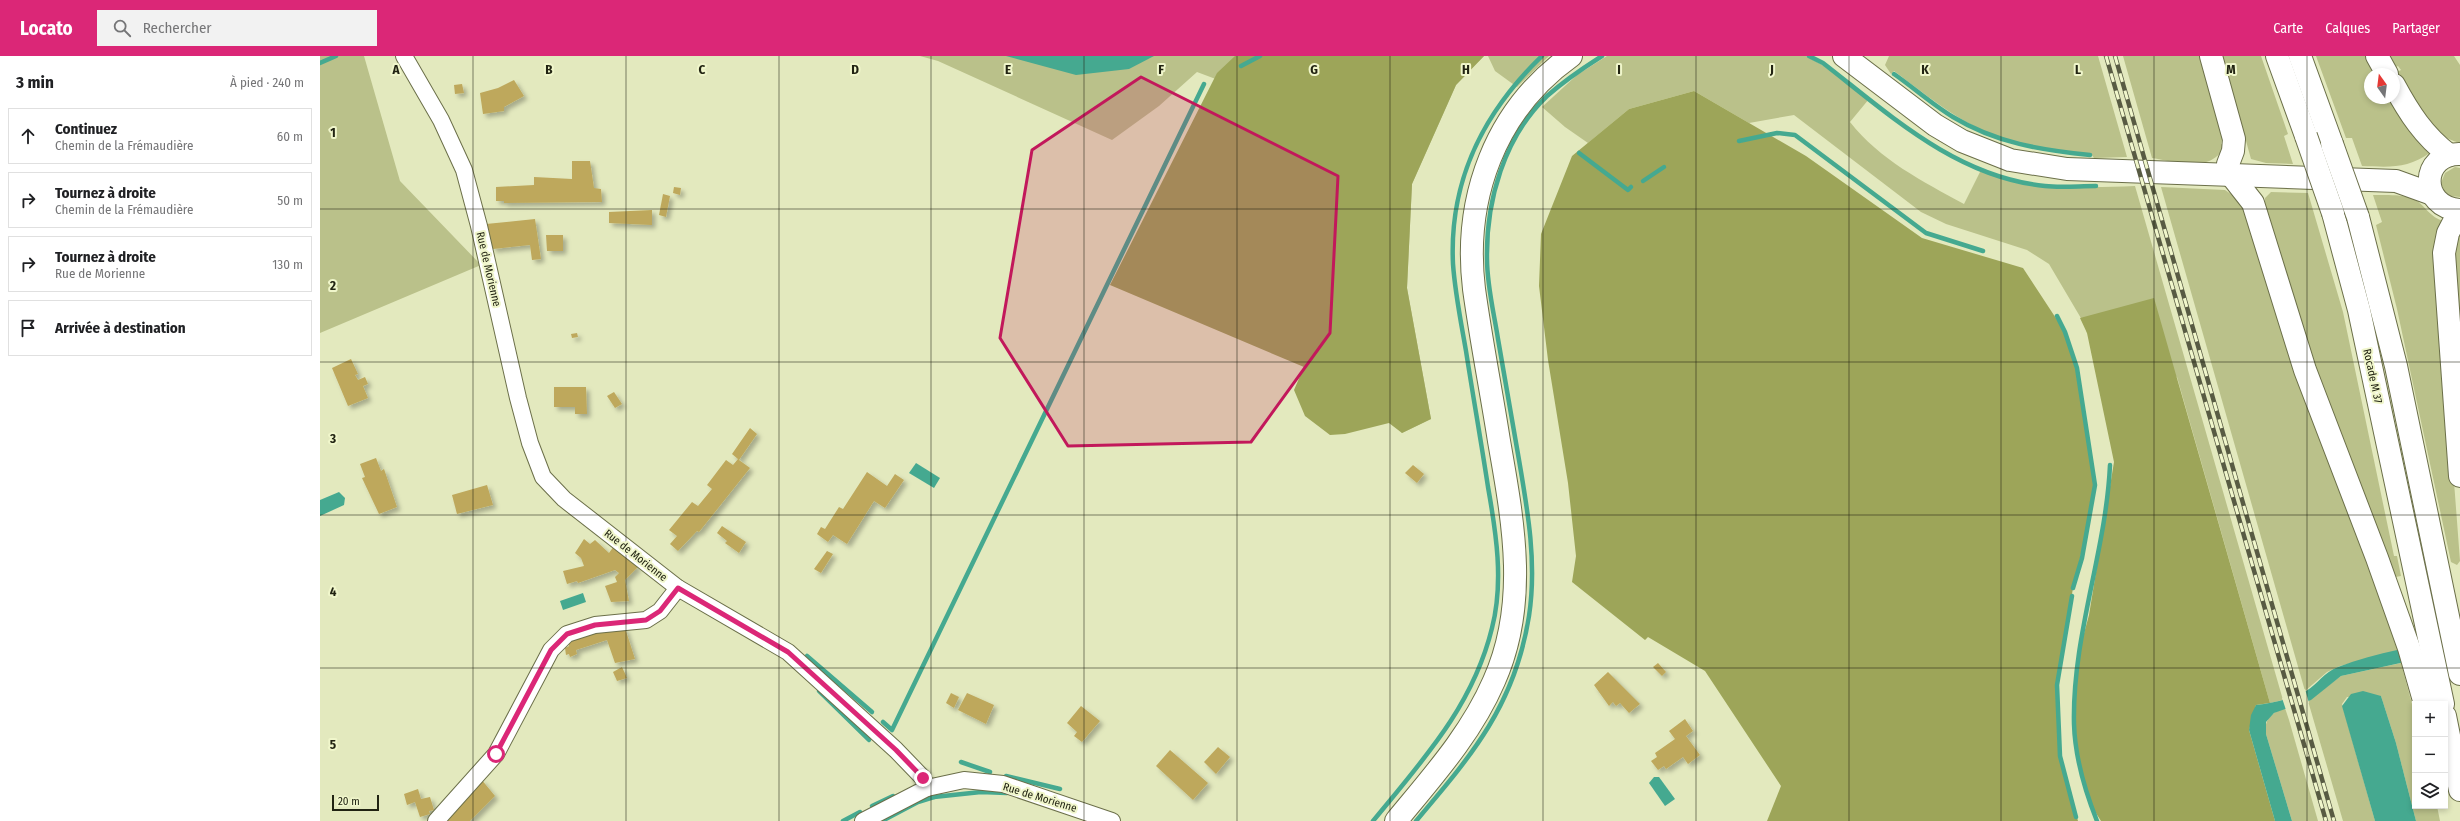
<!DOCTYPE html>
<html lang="fr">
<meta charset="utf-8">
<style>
:root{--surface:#fff;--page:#f2f2f2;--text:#202124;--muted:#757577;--line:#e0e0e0;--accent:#db2777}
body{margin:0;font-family:"Fira Sans Condensed",sans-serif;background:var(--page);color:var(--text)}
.controls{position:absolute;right:12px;bottom:12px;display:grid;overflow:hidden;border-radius:0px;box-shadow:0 2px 6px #0003}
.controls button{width:36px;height:36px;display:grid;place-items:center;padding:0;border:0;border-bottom:1px solid var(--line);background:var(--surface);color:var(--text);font:20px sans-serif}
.compass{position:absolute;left:2044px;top:12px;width:36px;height:36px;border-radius:50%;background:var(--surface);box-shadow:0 2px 6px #0003;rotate:346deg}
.scale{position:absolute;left:12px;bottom:10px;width:47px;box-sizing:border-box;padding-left:4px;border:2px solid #212312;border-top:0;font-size:11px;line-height:14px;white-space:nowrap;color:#212312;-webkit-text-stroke:3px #f0f6cb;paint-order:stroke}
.stop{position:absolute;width:12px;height:12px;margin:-9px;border:3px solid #db2777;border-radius:50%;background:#fff}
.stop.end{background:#db2777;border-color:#fff;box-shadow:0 1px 4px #0008}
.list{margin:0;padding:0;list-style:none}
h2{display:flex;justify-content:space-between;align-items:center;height:52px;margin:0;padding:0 16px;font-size:17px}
h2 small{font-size:13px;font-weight:400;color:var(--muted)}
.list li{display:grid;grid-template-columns:26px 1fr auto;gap:12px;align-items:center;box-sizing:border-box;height:56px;margin:0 8px 8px;padding:0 8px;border:1px solid var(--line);border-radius:0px}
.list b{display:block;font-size:15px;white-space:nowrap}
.list p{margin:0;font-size:13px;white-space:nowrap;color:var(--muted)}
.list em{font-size:13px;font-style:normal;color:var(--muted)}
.icon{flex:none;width:22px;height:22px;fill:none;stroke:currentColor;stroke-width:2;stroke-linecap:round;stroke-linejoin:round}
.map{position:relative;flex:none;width:2140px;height:765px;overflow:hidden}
header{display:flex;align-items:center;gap:24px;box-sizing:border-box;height:56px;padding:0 20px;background:var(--accent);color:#fff}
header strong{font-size:19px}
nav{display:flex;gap:22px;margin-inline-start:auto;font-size:14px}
.search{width:280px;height:36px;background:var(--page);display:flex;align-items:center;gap:10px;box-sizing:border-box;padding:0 14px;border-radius:0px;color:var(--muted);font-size:15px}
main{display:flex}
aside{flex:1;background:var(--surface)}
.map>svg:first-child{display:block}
.green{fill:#bac18a}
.forest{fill:#9da559}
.water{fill:#45a990}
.pier{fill:#e3e9be}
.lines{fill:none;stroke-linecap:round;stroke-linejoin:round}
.stream{stroke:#45a990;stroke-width:4.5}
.building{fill:#bea85b;filter:url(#shadow)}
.minor-casing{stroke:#6b6f49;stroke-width:18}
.secondary-casing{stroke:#6b6f49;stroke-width:24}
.trunk-casing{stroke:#6b6f49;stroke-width:24}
.minor{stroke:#fff;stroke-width:16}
.secondary{stroke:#fff;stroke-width:22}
.trunk{stroke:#fff;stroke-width:22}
.rail-casing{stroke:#585b43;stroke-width:4.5}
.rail{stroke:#f0f6cb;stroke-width:3;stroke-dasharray:9;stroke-linecap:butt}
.trunk-bridge-casing{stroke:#6b6f49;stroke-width:24;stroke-linecap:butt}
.trunk-bridge{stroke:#fff;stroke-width:22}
.route{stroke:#db2777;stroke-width:5}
.marked{fill:#c2185b;fill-opacity:0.2;stroke:#c2185b;stroke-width:3;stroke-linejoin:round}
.grid{fill:none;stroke:#212312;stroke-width:1;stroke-opacity:0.55}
.labels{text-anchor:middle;stroke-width:4;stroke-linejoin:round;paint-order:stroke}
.street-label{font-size:11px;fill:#212312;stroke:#f0f6cb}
.grid-label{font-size:13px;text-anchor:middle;font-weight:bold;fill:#212312;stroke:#f0f6cb;stroke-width:4;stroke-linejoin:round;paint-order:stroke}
</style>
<header>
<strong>Locato</strong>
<div class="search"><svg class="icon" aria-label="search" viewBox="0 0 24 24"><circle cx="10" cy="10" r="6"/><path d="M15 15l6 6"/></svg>Rechercher</div>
<nav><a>Carte</a><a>Calques</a><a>Partager</a></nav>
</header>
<main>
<aside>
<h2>3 min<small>À pied · 240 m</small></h2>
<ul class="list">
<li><svg class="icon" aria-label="ahead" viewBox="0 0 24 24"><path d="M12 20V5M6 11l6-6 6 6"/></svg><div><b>Continuez</b><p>Chemin de la Frémaudière</p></div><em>60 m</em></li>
<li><svg class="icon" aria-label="right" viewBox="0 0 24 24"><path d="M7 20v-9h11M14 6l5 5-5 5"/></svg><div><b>Tournez à droite</b><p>Chemin de la Frémaudière</p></div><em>50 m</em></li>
<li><svg class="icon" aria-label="right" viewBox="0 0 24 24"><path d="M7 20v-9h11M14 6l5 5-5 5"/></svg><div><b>Tournez à droite</b><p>Rue de Morienne</p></div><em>130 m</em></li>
<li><svg class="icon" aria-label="arrive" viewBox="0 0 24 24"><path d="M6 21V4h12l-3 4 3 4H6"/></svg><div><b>Arrivée à destination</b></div></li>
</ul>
</aside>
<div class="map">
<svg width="2140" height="765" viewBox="0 0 2140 765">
<defs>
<filter id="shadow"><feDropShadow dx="3.5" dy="3.5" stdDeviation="2" flood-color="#0004"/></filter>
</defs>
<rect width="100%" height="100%" fill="#e3e9be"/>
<!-- green -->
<g class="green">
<polygon points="0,0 44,0 80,125 161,209 0,277"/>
<polygon points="600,0 1164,0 1136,29 1092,128 1087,232 1111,363 1082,377 901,25 877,16 839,50 792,84 618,5"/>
<polygon points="1168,0 1229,0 1197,31 1175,15"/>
<path d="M1287,0H1486L1504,10L1549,43L1530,66C1560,104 1602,125 1644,148L1661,114C1714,133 1761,132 1815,130L1963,644L1950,647L1857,321L1767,277L1765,269L1729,208L1707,194L1626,168L1601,156L1474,59L1429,67L1374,35L1309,53L1268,87L1245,71L1222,51L1257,19Z"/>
<path d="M1569,0H1778L1807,101L1774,102L1771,98C1744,95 1715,93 1689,85C1645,71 1610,42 1574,15L1571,18L1565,9Z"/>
<path d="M1803,0H1879L1903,78L1901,88L1905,89C1892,118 1857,106 1832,102Z"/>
<polygon points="1896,0 1941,0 1968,78 1964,80 1973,108 1946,107 1931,103 1926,85 1922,85"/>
<path d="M1996,0H2051L2061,18H2050V42H2074L2111,96C2087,113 2071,111 2042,110L2032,82H2026Z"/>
<path d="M2067,0H2134L2140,9V87C2109,80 2092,42 2077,16L2081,14L2078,10L2074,12Z"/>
<polygon points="2135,111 2140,112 2140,141 2130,140 2125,137 2121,127 2125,117"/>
<polygon points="1841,131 1905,134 1921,145 2077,590 2077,595 2020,610 2007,616 1985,635"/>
<polygon points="1951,136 1988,137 2023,256 2074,500 2077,500 2081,520 2070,522 2009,360 1945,154 1945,142"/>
<path d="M2053,139C2066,139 2082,138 2094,143C2105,149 2110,162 2124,165L2119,227L2140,505L2137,509L2131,506L2077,253L2056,169L2062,166Z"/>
<polygon points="2140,173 2140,304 2133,202"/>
<polygon points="2081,607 2095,659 2095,750 2117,750 2120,765 2096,765 2076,687 2061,640 2027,641 2022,648 2055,765 2023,765 1988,645 2021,620"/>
<path d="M1965,652L1969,664L1998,765H1972L1946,678C1943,663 1953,656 1965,652Z"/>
</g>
<!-- forest -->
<g class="forest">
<polygon points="915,0 1164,0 1136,29 1092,128 1087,232 1111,363 1082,377 1069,367 1025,378 1010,379 985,360 974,334 984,311 790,229 897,17"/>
<polygon points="1374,35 1486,100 1602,182 1703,212 1745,276 1757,312 1773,409 1775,429 1773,447 1753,532 1737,629 1740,700 1758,765 1447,765 1461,730 1385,615 1328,581 1325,584 1252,526 1256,500 1248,427 1228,304 1219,230 1221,178 1252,100 1309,53"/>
<polygon points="1834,242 1950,647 1936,649 1929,674 1955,765 1781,765 1769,746 1763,725 1754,669 1759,596 1769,559 1794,406 1767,277 1760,262"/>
</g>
<!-- water -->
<g class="water">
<polygon points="686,0 834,0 809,13 756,19"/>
<polygon points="596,407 620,422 614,432 589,417"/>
<polygon points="19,436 25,442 24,449 0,460 0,444"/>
<polygon points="263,537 266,546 243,554 240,545"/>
<path d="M2140,581V594L2021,620L1991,644L1954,657L1946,666V678L1972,765H1955L1929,674L1931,659L1936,649C1953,647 1971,643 1986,635C1998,628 2004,616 2018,611C2057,596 2099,590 2140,581Z"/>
<polygon points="2043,635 2061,640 2076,687 2096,765 2055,765 2022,650 2031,638"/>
<polygon points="1334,721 1339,721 1355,743 1345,750 1329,727"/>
</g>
<!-- pier -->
<polygon class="pier" points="1985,633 1989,647 1966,654 1962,642"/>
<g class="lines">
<!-- stream -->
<g class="stream">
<path d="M1489,0L1503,7C1570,59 1636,121 1725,130C1741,132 1759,130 1776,130"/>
<polyline points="0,7 16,0"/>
<polyline points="921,10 940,0"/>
<path d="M1574,18C1594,32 1613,49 1633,61C1676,87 1721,94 1770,99"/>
<polyline points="1419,85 1457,77 1475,79 1606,177 1663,195"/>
<polyline points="1259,97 1308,134 1311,131"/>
<polyline points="1323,125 1344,111"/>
<polyline points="1737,260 1745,276 1757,312 1775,429 1762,502 1753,532"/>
<polyline points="1752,540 1737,629 1740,700 1756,761"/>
<polyline points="487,600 552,656"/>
<polyline points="499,635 549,684"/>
<polyline points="563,666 572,674 884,28"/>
<polyline points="641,706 670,716"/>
<polyline points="686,720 740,733"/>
<polyline points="614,741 661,736 687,737"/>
<polyline points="552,750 573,740"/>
<polyline points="523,765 540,756"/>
<polyline points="562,765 598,746 614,741 614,739"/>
<path d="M1053,765C1103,704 1153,650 1172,572C1184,526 1176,476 1168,431C1161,385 1153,340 1146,295C1141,266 1135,237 1133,208C1129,124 1163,57 1222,0"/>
<path d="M1096,765C1152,699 1195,649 1209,560C1217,508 1208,456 1199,404C1192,364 1185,323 1178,283C1174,257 1167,230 1167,203C1166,145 1184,81 1227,40C1244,25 1263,12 1282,0"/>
<path d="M1777,765C1765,735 1755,701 1754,668C1752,580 1786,496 1790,409"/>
</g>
</g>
<!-- building -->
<g class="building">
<polygon points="194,24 204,40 184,51 184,55 163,58 160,37 178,32"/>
<polygon points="142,28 144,37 135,38 134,29"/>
<polygon points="252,105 270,105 274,132 281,133 282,146 184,147 184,145 176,145 176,131 214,129 214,121 252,123"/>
<polygon points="354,131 361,132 360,139 353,137"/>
<polygon points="343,138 350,140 346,161 339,159"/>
<polygon points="332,154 332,169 289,167 289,156"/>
<polygon points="215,163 221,203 212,204 210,189 173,193 166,168"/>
<polygon points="226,179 243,179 243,195 227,195"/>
<polygon points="257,277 258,281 252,282 251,278"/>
<polygon points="31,303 38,318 35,319 38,324 45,321 48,328 43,330 48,342 28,350 12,312"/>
<polygon points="234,331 266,331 267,358 255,358 255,351 234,351"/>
<polygon points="294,336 302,348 295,352 287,340"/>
<polygon points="430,372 437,378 419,404 430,412 379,476 377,475 358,495 350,488 357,480 349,474 372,446 378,450 392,433 387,429 406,404 413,409 418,403 412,398"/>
<polygon points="56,402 61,415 64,413 77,451 59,458 42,422 45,421 40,408"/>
<polygon points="1093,409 1104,418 1097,427 1085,417"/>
<polygon points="547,416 567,430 575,418 584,424 565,452 554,445 527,488 513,479 508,486 497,478 501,471 505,473 519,451 523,453"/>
<polygon points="167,429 173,449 137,458 132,439"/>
<polygon points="402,470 426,486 419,497 405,487 407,485 397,477"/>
<polygon points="264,483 270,488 275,484 289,497 294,490 318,511 305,524 309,545 291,546 285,530 297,526 295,521 299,517 295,514 258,527 257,525 247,528 243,515 264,510 261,502 255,497"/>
<polygon points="507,495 513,498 501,517 494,513"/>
<polygon points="305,572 315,603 295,607 287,584 256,594 257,598 250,601 249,598 246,599 245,592 249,590 248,584 273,574"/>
<polygon points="1338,607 1346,616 1342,620 1333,611"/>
<polygon points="302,611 307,622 297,625 293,616"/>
<polygon points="1288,616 1320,648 1309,657 1300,647 1296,650 1293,646 1289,650 1274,629"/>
<polygon points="631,637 639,641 634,652 626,647"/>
<polygon points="647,637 674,649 666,668 638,654"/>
<polygon points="761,650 780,665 762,686 754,680 757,676 747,667"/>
<polygon points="1365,663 1373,675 1366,680 1380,699 1368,708 1363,701 1346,713 1344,710 1338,714 1331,705 1337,701 1335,697 1355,683 1349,675"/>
<polygon points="898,691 910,701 896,718 884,706"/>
<polygon points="850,694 888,727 873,744 836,710"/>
<polygon points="161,723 175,740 150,765 123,765"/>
<polygon points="98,733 101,743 110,741 114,754 109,755 110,758 100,761 95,746 87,749 84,738"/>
</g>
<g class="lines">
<!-- minor casing -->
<g class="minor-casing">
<g id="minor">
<polyline points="84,0 121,64 144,114 159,170 198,342 210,387 223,421 244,443 358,532 468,596 576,694 603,722 607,732"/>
<polyline points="116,765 176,698 231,594 247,578 275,569 326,564 340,555 358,532"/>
<polyline points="543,765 607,732 644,724 683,728 792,765"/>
</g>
</g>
<!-- secondary casing -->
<g class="secondary-casing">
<g id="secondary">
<polyline points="1524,0 1615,69 1642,85 1690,104 1747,113 2076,125 2112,138"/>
<path d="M2140,98C2101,97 2098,151 2140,154"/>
<path d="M1076,765C1113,720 1151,678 1174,625C1209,547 1193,465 1179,385C1171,334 1161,284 1154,233C1143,142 1175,54 1251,0"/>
</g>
</g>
<!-- trunk casing -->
<g class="trunk-casing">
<g id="trunk">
<polyline points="1891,0 1914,83 1913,95 1908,108 1911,119 1933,147 1985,314 2057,502 2089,592 2105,648"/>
<polyline points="1957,0 1986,80"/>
<polyline points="1980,0 2012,88"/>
<polyline points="2057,0 2067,18"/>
<path d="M2074,29C2089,57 2104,80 2129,99"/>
<polyline points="2140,154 2128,177 2124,197 2140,420"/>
<polyline points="2013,157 2039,254 2123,648"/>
<polyline points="2038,161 2076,310 2140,618"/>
<polyline points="2125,660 2140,734"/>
</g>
</g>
<!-- minor -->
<use href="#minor" class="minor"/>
<!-- secondary -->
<use href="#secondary" class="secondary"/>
<!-- trunk -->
<use href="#trunk" class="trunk"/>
<!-- rail casing -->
<g class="rail-casing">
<g id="rail">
<polyline points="1786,0 2006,765"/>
<polyline points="1795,0 2014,765"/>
</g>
</g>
<!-- rail -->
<use href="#rail" class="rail"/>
<!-- trunk-bridge casing -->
<g class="trunk-bridge-casing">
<g id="trunk-bridge">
<polyline points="1986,80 2013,157"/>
<polyline points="2012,88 2038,161"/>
</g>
</g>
<!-- trunk-bridge -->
<use href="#trunk-bridge" class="trunk-bridge"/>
</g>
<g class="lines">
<!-- route -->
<polyline class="route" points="176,698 231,594 247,578 275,569 326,564 340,555 358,532 468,596 576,694 603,722"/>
</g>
<!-- marked area -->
<path class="marked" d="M821,21L1018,120L1010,277L931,386L748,390L680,282L712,94Z"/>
<!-- grid -->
<path class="grid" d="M153,0V765M306,0V765M459,0V765M611,0V765M764,0V765M917,0V765M1070,0V765M1223,0V765M1376,0V765M1529,0V765M1681,0V765M1834,0V765M1987,0V765M0,153H2140M0,306H2140M0,459H2140M0,612H2140"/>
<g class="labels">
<!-- street labels -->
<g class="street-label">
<text transform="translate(169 213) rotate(77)" y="4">Rue de Morienne</text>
<text transform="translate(2053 320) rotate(78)" y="4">Rocade M 37</text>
<text transform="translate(316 499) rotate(38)" y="4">Rue de Morienne</text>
<text transform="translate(720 741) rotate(17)" y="4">Rue de Morienne</text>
</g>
</g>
<g class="grid-label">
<text x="76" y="18">A</text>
<text x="229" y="18">B</text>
<text x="382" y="18">C</text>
<text x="535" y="18">D</text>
<text x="688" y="18">E</text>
<text x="841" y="18">F</text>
<text x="994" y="18">G</text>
<text x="1146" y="18">H</text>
<text x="1299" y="18">I</text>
<text x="1452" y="18">J</text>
<text x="1605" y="18">K</text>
<text x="1758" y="18">L</text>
<text x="1911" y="18">M</text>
<text x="13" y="81">1</text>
<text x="13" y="234">2</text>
<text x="13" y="387">3</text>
<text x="13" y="540">4</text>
<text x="13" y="693">5</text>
</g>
</svg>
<div class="controls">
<button>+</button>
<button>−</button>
<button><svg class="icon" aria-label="layers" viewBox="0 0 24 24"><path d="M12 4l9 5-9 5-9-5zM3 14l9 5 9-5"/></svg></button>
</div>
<svg class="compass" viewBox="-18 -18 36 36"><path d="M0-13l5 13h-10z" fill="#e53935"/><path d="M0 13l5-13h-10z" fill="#757577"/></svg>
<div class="scale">20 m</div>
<div class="stop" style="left:176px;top:698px"></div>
<div class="stop end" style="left:603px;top:722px"></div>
</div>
</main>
